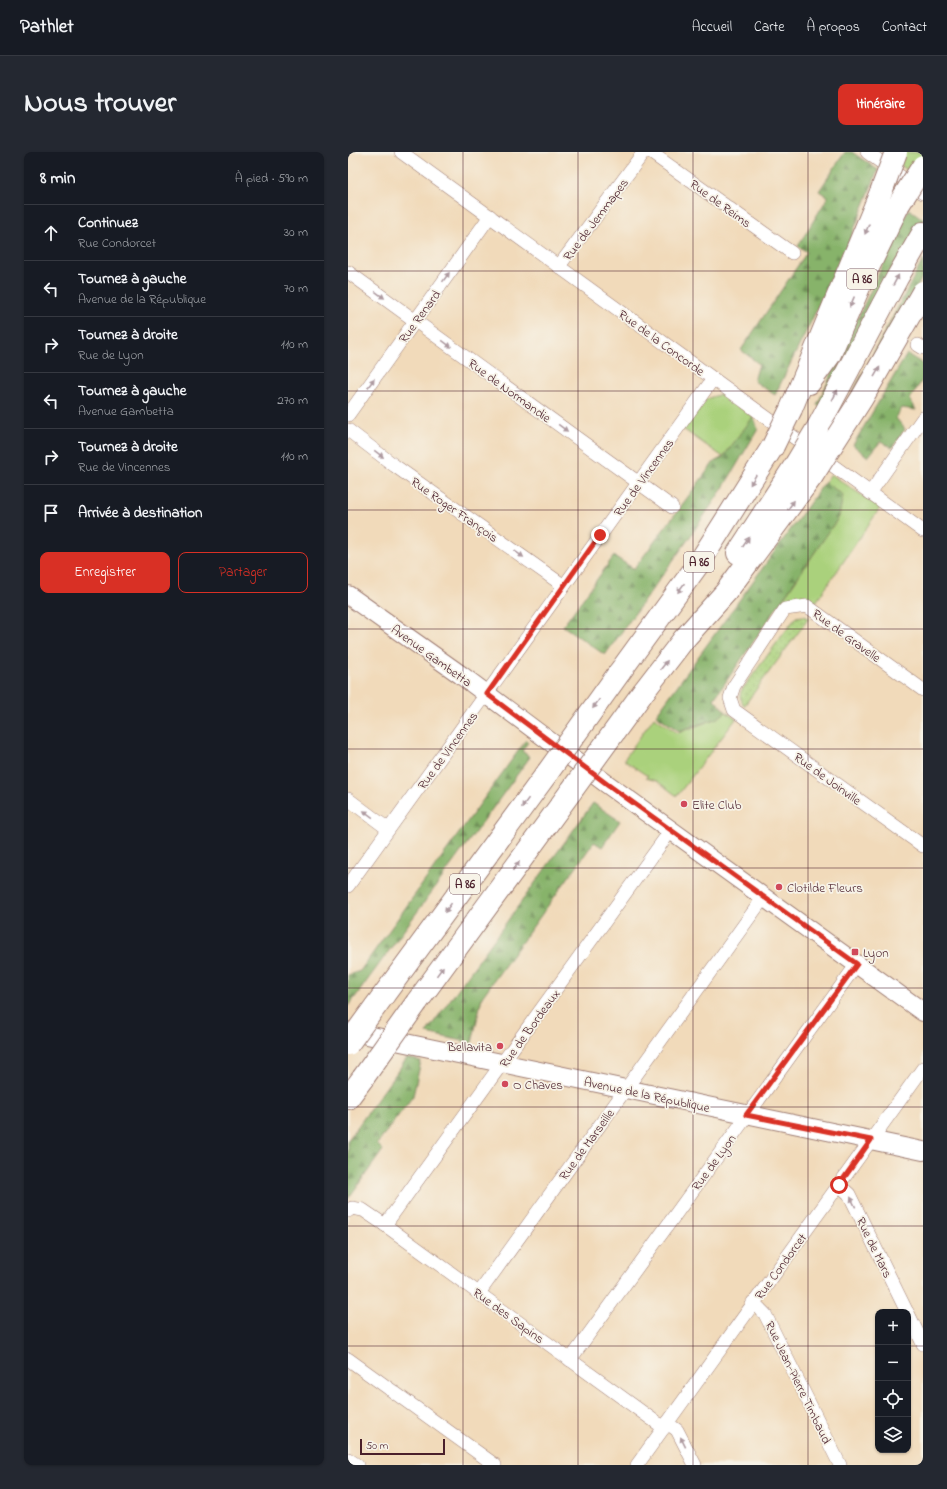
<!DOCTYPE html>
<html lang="fr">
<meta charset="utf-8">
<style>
:root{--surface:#171b24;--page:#242831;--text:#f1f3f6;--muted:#9ea1a6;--line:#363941;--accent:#d93025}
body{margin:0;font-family:"Indie Flower",sans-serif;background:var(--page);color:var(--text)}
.controls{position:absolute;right:12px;bottom:12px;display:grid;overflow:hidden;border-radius:8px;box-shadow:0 1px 3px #0004}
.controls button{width:36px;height:36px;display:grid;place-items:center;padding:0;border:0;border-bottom:1px solid var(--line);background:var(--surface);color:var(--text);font:20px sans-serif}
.scale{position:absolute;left:12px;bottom:10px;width:85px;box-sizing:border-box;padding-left:4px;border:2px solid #4a1f2b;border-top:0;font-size:11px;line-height:14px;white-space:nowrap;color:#4a1f2b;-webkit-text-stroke:3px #f7f3e8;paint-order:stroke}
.stop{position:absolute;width:12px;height:12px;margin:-9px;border:3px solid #d93025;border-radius:50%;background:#fff}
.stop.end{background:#d93025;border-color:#fff;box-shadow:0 1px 4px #0008}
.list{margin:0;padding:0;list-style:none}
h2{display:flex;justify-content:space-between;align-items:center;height:52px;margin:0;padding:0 16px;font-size:17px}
h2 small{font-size:13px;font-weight:400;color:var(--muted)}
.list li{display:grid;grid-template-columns:26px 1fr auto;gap:12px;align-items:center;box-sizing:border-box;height:56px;padding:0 16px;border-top:1px solid var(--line)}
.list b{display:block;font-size:15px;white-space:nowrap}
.list p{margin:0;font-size:13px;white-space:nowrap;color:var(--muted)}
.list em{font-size:13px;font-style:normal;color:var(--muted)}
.actions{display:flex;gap:8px;padding:12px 16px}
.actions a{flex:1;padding:9px 0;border:1px solid var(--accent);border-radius:8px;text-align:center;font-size:14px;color:var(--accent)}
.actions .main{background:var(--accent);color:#fff}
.icon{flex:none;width:22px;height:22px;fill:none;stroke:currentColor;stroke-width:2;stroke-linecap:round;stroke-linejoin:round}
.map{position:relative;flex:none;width:575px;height:1313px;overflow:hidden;border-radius:8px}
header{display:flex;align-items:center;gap:24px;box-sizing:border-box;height:56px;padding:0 20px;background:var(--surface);border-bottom:1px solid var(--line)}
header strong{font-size:19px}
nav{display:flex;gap:22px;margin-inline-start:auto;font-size:14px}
.intro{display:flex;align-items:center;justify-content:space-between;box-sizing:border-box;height:96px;padding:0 24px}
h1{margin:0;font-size:28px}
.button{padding:10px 18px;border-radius:8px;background:var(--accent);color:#fff;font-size:14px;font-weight:700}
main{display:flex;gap:24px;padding:0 24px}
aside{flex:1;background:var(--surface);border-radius:8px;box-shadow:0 1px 3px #0004}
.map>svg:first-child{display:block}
.grass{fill:url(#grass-dots);stroke:#7a7853}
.forest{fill:url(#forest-firs);stroke:#68694b}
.park{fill:#aad17b;stroke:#7a7853}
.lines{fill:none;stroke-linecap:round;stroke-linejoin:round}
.street-casing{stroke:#9e7c72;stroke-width:14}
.secondary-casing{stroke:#9e7c72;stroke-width:20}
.highway-casing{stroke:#9e7c72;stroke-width:24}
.street{stroke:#fff;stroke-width:13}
.secondary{stroke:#fff;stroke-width:18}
.highway{stroke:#fff;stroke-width:22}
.highway-bridge-casing{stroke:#9e7c72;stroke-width:24;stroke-linecap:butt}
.highway-bridge{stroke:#fff;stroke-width:22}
.oneway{fill:#ae9aa0}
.route{stroke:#d93025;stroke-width:5}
.grid{fill:none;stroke:#4a1f2b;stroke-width:1;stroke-opacity:0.55}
.poi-dot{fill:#d1495b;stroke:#f7f3e8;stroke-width:1.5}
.labels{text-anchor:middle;stroke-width:3.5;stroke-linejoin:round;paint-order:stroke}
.shield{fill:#f7f3e8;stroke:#7e5f64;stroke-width:1}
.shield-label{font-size:12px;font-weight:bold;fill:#4a1f2b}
.street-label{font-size:13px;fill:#4a1f2b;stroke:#f7f3e8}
.poi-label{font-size:13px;fill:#4a1f2b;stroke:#f7f3e8;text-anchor:start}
</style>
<header>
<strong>Pathlet</strong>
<nav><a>Accueil</a><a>Carte</a><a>À propos</a><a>Contact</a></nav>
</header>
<div class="intro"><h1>Nous trouver</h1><a class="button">Itinéraire</a></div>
<main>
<aside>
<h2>8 min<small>À pied · 590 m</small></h2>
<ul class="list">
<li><svg class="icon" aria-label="ahead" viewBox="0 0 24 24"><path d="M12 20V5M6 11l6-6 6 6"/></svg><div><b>Continuez</b><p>Rue Condorcet</p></div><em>30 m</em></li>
<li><svg class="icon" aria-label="left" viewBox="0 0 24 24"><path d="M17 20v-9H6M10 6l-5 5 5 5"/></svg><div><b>Tournez à gauche</b><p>Avenue de la République</p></div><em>70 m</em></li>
<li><svg class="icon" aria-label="right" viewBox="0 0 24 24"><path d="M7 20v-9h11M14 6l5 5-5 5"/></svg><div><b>Tournez à droite</b><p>Rue de Lyon</p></div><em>110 m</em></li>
<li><svg class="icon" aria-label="left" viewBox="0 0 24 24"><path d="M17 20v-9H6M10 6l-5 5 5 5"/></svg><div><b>Tournez à gauche</b><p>Avenue Gambetta</p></div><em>270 m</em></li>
<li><svg class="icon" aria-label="right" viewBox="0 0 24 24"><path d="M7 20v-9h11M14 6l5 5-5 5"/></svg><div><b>Tournez à droite</b><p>Rue de Vincennes</p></div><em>110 m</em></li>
<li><svg class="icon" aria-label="arrive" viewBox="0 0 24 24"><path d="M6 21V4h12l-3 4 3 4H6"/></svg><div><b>Arrivée à destination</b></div></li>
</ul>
<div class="actions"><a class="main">Enregistrer</a><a>Partager</a></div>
</aside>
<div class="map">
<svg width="575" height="1313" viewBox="0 0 575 1313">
<defs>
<pattern id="grass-dots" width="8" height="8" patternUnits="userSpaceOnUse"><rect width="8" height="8" fill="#aad17b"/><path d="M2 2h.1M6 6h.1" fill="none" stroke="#94b36a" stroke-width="1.8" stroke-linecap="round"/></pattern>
<pattern id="forest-firs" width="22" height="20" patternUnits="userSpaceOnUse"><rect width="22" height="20" fill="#87b36b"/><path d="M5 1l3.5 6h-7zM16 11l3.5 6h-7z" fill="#709158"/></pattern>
</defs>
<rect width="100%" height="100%" fill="#f7f3e8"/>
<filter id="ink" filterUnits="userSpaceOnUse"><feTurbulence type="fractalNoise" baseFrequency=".025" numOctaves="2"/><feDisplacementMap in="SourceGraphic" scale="8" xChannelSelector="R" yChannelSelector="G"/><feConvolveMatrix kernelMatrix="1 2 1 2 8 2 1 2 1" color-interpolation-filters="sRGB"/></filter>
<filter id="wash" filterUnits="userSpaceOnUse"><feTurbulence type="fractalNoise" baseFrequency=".012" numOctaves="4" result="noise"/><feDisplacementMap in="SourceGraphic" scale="16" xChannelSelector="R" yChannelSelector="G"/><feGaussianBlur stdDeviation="0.9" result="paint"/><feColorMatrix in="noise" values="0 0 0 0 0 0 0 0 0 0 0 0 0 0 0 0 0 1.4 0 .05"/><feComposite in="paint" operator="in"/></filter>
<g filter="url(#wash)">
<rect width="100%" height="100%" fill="#f1daba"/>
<!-- grass -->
<polygon class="grass" points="455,464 461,466 396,554 392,545 393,539 448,465"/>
<!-- forest -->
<g class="forest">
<polygon points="497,0 504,0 530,18 497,100 427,243 406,229 411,212 393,198 459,100 450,94 480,45 471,39"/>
<polygon points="561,57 575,67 575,73 474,256 469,253"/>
<polygon points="575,108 575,123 571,131 500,249"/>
<polygon points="559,202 575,212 575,227 562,247 568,258 554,256 548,266 557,277 544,296 533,289 520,305 505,293"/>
<polygon points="405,265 410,277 375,336 339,389 257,503 215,474 266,404 286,417 366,310 375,305"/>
<polygon points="477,330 495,343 491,365 366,547 378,560 370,566 331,579 308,563"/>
<polygon points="178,588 180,590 174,599 182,605 0,855 0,823 12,819"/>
<polygon points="245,651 272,669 254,695 246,690 134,845 124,891 78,881"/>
<polygon points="59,906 73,909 65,944 29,992 35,998 0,1047 0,988"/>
</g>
<!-- park -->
<g class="park">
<polygon points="535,0 575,0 575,30"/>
<polygon points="373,242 405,265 375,305 335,277 358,247"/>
<polygon points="483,322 532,356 468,450 461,447 433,450 491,365 495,343 477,330"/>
<polygon points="378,560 388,567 329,644 309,629 298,626 300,623 298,623 277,609 277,606 306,565 330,581 370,566"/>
</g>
</g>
<g filter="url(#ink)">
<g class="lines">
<!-- street casing -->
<g class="street-casing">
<g id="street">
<polyline points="53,0 575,379"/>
<polyline points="302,0 444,101"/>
<polyline points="519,0 575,41"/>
<polyline points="211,114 296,0"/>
<polyline points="0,120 324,355"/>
<polyline points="570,193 575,196"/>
<polyline points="0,263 142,64"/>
<polyline points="0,278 47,314 216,434"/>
<polyline points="522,341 575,266"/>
<polyline points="575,538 459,454 437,457 386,534 382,546 386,558 575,694"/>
<polyline points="0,647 40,677"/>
<polyline points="0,734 365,227"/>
<polyline points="491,1033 501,1042 559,1160"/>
<polyline points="0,1059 4,1056 15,1058 37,1073 316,1276"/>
<polyline points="37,1073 323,678"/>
<polyline points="131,1141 416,745"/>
<polyline points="405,1150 417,1162 492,1313"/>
<polyline points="560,1161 575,1192"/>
<polyline points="0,1207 147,1313"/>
<polyline points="222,1208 509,812"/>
<polyline points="319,1271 329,1278 347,1313"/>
<polyline points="0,1307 9,1313"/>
<polyline points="289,1313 575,916"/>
</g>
</g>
<!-- secondary casing -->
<g class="secondary-casing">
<g id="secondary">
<polyline points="0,443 113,523 259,632 575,860"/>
<polyline points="0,879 575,999"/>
</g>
</g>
<!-- highway casing -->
<g class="highway-casing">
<g id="highway">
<polyline points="461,231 481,204 515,126 551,52"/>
<polyline points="443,257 533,40"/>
<polyline points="469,277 549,126 575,81"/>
<polyline points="390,401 448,312"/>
<polyline points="271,521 351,411 425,294"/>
<polyline points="296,539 336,487 378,440 464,324"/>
<polyline points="35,844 200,620"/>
<polyline points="69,850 224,638"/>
<polyline points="0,946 15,926"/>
</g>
</g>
<!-- street -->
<use href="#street" class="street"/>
<!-- secondary -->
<use href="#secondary" class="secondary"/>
<!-- highway -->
<use href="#highway" class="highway"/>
<!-- highway-bridge casing -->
<g class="highway-bridge-casing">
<g id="highway-bridge">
<polyline points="533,40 548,0"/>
<polyline points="551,52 575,14"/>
<polyline points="425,294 443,257"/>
<polyline points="448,312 469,277"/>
<polyline points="464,324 514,246 575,140"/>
<polyline points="200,620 271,521"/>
<polyline points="224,638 296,539"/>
<polyline points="0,892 35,844"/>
<polyline points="15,926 69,850"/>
</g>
</g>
<!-- highway-bridge -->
<use href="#highway-bridge" class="highway-bridge"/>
</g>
<!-- one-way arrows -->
<defs><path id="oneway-solid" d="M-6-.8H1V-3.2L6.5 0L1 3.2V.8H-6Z"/></defs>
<g class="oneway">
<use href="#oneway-solid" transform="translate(519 77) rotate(112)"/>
<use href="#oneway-solid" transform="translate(98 125) rotate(-54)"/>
<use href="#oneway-solid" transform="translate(548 128) rotate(-62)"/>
<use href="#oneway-solid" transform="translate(32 143) rotate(36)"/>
<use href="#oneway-solid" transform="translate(504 150) rotate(113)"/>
<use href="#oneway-solid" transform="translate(99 192) rotate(36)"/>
<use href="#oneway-solid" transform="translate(529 220) rotate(-60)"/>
<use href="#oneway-solid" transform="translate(23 231) rotate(-55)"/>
<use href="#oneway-solid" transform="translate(487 243) rotate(-62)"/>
<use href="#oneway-solid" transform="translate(215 276) rotate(36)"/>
<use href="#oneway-solid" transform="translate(31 302) rotate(37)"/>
<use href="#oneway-solid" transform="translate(405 328) rotate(121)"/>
<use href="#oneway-solid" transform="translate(443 353) rotate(-54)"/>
<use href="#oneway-solid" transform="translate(398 390) rotate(-56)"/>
<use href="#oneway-solid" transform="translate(171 402) rotate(35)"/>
<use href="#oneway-solid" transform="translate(333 436) rotate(125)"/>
<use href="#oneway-solid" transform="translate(316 513) rotate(-53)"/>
<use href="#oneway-solid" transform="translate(248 552) rotate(126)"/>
<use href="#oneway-solid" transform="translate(177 651) rotate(126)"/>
<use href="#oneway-solid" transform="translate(20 662) rotate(-144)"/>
<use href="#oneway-solid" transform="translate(168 714) rotate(-54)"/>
<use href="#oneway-solid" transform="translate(100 756) rotate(126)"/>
<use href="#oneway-solid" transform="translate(92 819) rotate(-54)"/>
<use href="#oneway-solid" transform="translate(505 1050) rotate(-116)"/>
<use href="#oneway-solid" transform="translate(335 1290) rotate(-116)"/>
</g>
</g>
<g class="lines" filter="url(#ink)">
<!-- route -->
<polyline class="route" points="252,383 139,542 259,632 509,812 398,963 523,988 491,1033"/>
</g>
<!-- grid -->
<path class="grid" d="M115,0V1313M230,0V1313M345,0V1313M460,0V1313M0,119H575M0,239H575M0,358H575M0,477H575M0,597H575M0,716H575M0,836H575M0,955H575M0,1074H575M0,1194H530M560,1194H575"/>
<!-- markers -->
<g class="poi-dot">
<circle cx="336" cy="652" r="4"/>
<circle cx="431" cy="735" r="4"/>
<rect x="503" y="796" width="8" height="8" rx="2"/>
<circle cx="152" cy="894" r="4"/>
<circle cx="157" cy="932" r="4"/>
</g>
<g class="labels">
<!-- shield labels -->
<g class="shield">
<rect x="499" y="117" width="30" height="20" rx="3"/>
<rect x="336" y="400" width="30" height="20" rx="3"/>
<rect x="102" y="722" width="30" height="20" rx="3"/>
</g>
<g class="shield-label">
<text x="514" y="131">A 86</text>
<text x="351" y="414">A 86</text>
<text x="117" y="736">A 86</text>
</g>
<!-- street labels -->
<g class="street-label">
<text transform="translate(373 51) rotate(36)" y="5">Rue de Reims</text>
<text transform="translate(247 67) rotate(-53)" y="5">Rue de Jemmapes</text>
<text transform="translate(71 164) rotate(-54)" y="5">Rue Renard</text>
<text transform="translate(314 190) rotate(36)" y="5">Rue de la Concorde</text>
<text transform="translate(162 238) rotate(36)" y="5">Rue de Normandie</text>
<text transform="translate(295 325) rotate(-54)" y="5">Rue de Vincennes</text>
<text transform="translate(107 357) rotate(35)" y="5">Rue Roger François</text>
<text transform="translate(499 483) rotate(36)" y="5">Rue de Gravelle</text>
<text transform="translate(84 503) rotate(36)" y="5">Avenue Gambetta</text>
<text transform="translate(99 598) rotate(-54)" y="5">Rue de Vincennes</text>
<text transform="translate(480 626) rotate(36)" y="5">Rue de Joinville</text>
<text transform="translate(181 876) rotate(-54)" y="5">Rue de Bordeaux</text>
<text transform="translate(299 942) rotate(12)" y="5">Avenue de la République</text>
<text transform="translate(238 992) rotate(-54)" y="5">Rue de Marseille</text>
<text transform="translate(365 1010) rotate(-54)" y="5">Rue de Lyon</text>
<text transform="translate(527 1095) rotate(64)" y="5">Rue de Mars</text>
<text transform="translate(432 1114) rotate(-54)" y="5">Rue Condorcet</text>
<text transform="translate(161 1163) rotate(36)" y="5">Rue des Sapins</text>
<text transform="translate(451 1230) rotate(64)" y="5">Rue Jean-Pierre Timbaud</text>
</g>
<!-- poi labels -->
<g class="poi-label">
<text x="344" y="657">Elite Club</text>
<text x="439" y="740">Clotilde Fleurs</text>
<text x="515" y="805">Lyon</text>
<text x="144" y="899" text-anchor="end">Bellavita</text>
<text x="165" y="937">O Chaves</text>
</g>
</g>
</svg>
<div class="controls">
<button>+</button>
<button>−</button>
<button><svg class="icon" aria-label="locate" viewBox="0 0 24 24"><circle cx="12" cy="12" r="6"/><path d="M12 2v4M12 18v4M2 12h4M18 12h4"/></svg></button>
<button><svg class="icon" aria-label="layers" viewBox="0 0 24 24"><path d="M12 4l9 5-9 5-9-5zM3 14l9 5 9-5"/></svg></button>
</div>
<div class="scale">50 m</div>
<div class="stop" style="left:491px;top:1033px"></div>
<div class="stop end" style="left:252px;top:383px"></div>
</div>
</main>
